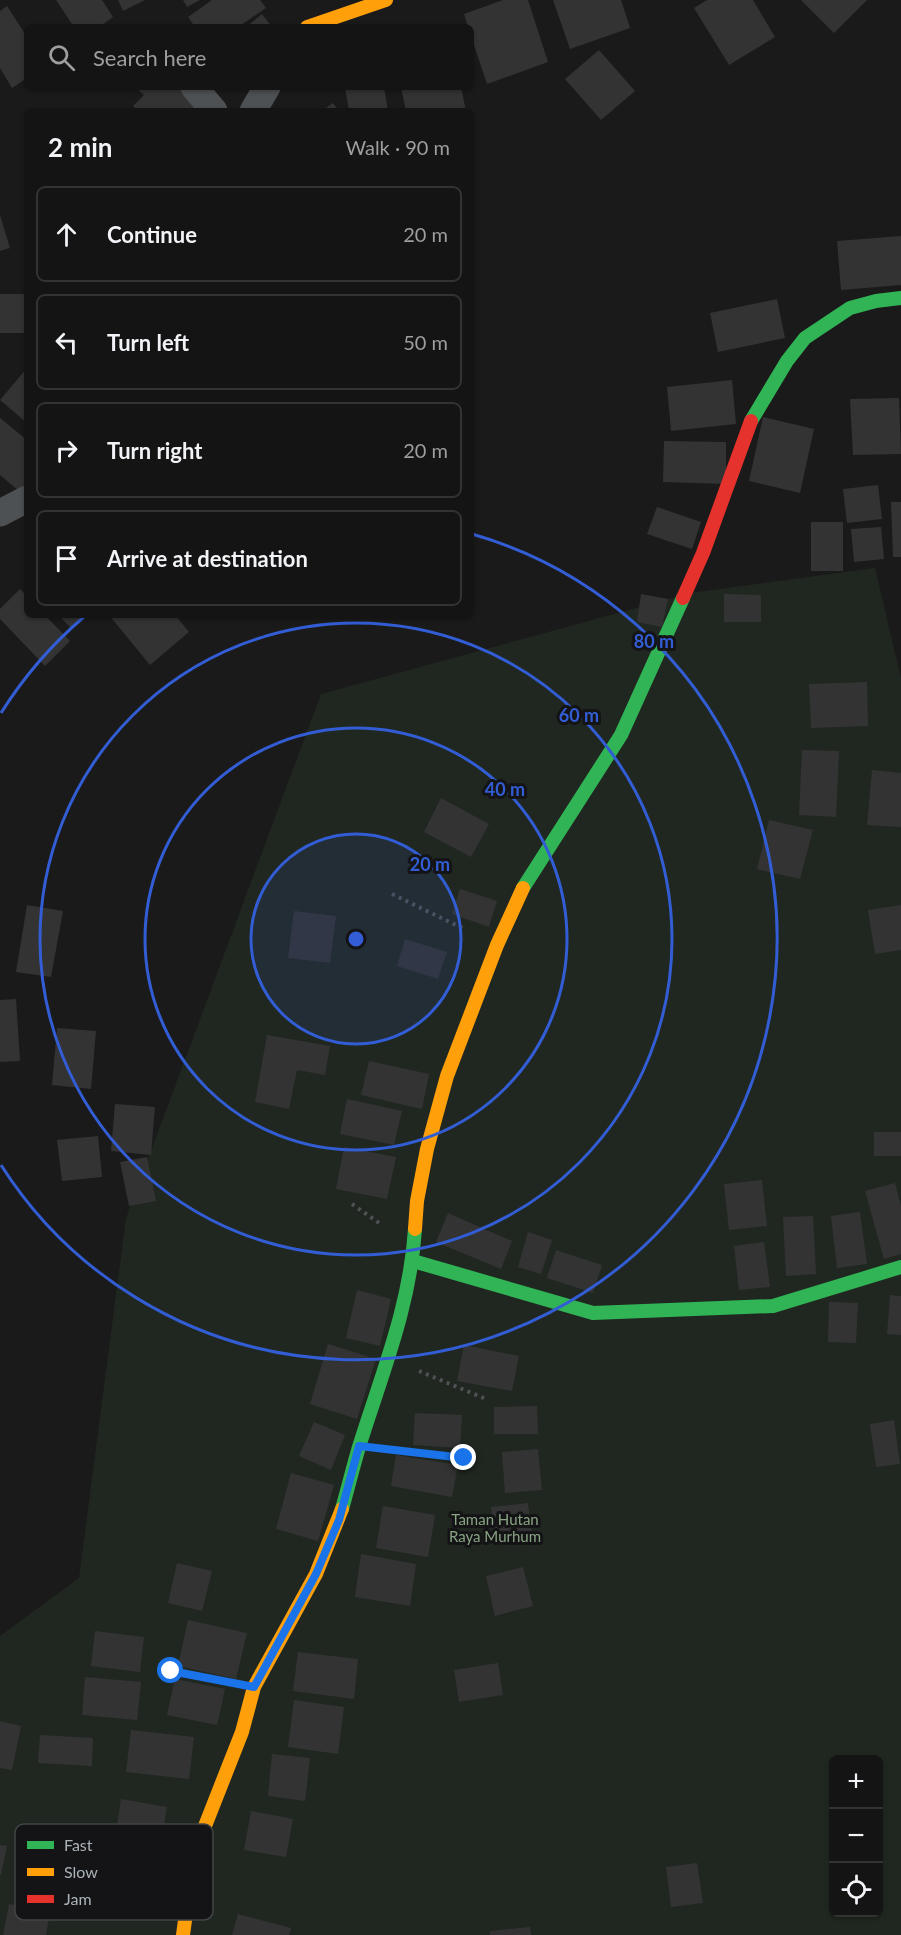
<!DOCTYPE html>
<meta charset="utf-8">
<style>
:root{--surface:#141414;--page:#1d1d1d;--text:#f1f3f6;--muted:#9d9ea0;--line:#333334}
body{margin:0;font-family:Lato,sans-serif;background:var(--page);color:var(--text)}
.controls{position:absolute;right:18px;bottom:18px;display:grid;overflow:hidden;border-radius:9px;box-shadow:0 2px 4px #0004}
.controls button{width:54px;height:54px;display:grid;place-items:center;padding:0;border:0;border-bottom:2px solid var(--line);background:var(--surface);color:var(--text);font:30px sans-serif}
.stop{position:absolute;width:18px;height:18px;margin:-14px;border:4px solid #1a73e8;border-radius:50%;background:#fff}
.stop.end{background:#1a73e8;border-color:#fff;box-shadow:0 2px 6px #0008}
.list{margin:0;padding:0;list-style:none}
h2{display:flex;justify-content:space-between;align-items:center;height:78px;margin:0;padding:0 24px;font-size:26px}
h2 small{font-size:20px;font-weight:400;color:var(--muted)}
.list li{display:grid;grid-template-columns:39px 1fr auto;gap:18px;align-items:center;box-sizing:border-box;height:96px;margin:0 12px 12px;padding:0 12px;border:2px solid var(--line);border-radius:9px}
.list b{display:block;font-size:22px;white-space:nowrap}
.list em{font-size:20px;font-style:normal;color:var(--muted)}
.icon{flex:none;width:33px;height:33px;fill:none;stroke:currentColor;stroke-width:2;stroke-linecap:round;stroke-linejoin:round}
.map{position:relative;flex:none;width:901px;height:1935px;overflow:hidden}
.search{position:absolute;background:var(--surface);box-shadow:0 2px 4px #0004;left:24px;top:24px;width:450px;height:66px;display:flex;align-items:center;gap:15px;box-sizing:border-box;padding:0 21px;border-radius:9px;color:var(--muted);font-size:22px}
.panel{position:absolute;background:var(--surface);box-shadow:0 2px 4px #0004;left:24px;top:108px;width:450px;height:510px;border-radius:9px}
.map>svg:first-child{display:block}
.green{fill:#202720;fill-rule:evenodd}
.building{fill:#333334}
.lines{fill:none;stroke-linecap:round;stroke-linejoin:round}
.path{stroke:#505154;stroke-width:4;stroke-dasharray:3 4.5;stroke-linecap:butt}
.street{stroke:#4e5153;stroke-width:27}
.fast{stroke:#30b455;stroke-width:14}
.slow{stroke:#ff9f0a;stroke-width:14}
.jam{stroke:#e5322d;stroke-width:14}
.route{stroke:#1a73e8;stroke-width:8}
.ring{fill:none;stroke:#325dd4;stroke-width:3}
.labels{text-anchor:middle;stroke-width:6;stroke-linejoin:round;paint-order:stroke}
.park-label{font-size:15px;fill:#89a483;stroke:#141416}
.key{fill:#141416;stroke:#414447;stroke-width:1.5}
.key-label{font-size:16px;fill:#abb3ba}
.centre{fill:#325dd4;stroke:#141416;stroke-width:3}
.ring-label{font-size:18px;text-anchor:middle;font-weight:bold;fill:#325dd4;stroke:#141416;stroke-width:6;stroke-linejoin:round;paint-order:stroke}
</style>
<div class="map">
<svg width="901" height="1935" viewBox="0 0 901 1935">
<rect width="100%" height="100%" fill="#1a1a1a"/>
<!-- green -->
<path class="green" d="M875,568L901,678V1935H0V1636L79,1578L126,1218L321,694L691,593ZM834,1760H878V1912H834Z"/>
<!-- building -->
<g class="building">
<polygon points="56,0 102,0 113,17 99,27 74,27"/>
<polygon points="118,0 145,0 123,11"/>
<polygon points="183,0 200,0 187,7"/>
<polygon points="212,0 260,0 266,8 238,27 195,27 188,17"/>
<polygon points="503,0 528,0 548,62 487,84 471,36 471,27 468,27 464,14"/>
<polygon points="553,0 621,0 630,28 570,49"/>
<polygon points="707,0 753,0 775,37 729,65 694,8"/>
<polygon points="801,0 867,0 834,33"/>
<polygon points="7,6 27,37 27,78 12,88 0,68 0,11"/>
<polygon points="262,14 272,27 246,27"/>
<polygon points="599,50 635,91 601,120 565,79"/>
<polygon points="135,87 186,87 203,103 196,111 138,111 133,106 144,95"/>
<polygon points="345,87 384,87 388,111 349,111"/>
<polygon points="401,87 461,87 466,111 406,111"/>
<polygon points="333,103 339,111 321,111"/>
<polygon points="0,215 10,248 0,251"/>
<polygon points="901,236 901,285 841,290 837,241"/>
<rect x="0" y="294" width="27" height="39"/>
<polygon points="777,299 785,338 718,352 710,313"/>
<polygon points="27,368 27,423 0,400"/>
<polygon points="732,380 736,424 671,431 667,387"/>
<polygon points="899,398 901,454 853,455 850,399"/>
<polygon points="763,417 814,429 800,493 749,481"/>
<polygon points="0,418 27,440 27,493 25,496 0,475"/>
<polygon points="664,441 726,442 726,484 663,482"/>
<polygon points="878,485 882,519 847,523 843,489"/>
<polygon points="891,502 901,502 901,557 893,557"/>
<polygon points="657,507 701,522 692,549 647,534"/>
<rect x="811" y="522" width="32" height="49"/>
<polygon points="881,527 884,559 854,562 851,529"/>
<polygon points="20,589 27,596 27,615 45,615 70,641 45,666 0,619 0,609"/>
<polygon points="641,594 668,599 662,627 637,622"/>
<polygon points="724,594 761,595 761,622 724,622"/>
<polygon points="58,615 87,615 72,629"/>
<polygon points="109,615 175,615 189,632 150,665"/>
<polygon points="867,682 868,726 811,728 809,684"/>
<polygon points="802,750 839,751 836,817 799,815"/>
<polygon points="872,770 901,773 901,827 867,825"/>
<polygon points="441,798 489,824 471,857 424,832"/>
<polygon points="769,820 813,830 800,879 757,869"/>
<polygon points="460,889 497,901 489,927 452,914"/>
<polygon points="27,905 63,911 51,977 16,972"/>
<polygon points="901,905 901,950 875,954 868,910"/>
<polygon points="294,911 336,916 330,963 288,958"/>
<polygon points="405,939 447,952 438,979 397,966"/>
<polygon points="16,999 20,1061 0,1062 0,1000"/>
<polygon points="57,1028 96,1031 91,1089 52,1085"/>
<polygon points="267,1035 330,1046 325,1075 297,1070 289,1109 255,1102"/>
<polygon points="369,1061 429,1074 422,1109 361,1095"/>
<polygon points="347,1099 402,1111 394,1145 340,1134"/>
<polygon points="115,1104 155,1107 151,1155 111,1151"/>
<rect x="874" y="1132" width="27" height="24"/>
<polygon points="98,1136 102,1177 62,1181 57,1140"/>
<polygon points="344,1147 396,1157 387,1199 336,1189"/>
<polygon points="147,1157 156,1201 129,1206 120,1162"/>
<polygon points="762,1180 767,1226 729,1230 724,1184"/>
<polygon points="895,1183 901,1206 901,1254 884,1259 865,1191"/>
<polygon points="860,1212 867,1264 837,1268 831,1216"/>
<polygon points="448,1213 512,1241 501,1269 436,1242"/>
<polygon points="813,1216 816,1274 786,1276 783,1217"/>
<polygon points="528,1232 552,1240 541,1274 518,1267"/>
<polygon points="764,1242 770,1287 739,1290 734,1246"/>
<polygon points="556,1250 602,1265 593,1293 547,1278"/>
<polygon points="357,1290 391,1299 380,1346 346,1338"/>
<polygon points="890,1295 901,1296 901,1335 887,1334"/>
<polygon points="829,1302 858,1303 856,1343 828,1342"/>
<polygon points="328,1344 376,1359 357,1419 310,1404"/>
<polygon points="464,1345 519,1356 512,1391 457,1381"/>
<polygon points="537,1406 538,1434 494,1434 494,1407"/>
<polygon points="415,1413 462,1415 460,1448 413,1445"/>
<polygon points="894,1420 900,1464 876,1467 870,1424"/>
<polygon points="314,1422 345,1435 331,1470 299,1456"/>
<polygon points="538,1449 542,1490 505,1493 502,1452"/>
<polygon points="396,1455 458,1465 452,1497 391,1486"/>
<polygon points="291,1473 334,1485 318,1541 276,1529"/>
<polygon points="528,1503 532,1535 495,1539 491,1507"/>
<polygon points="383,1506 435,1515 428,1557 376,1548"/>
<polygon points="361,1554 416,1564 410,1606 355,1597"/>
<polygon points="177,1563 212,1571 202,1611 168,1603"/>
<polygon points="523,1567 533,1606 495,1616 486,1576"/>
<polygon points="188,1620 247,1633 236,1679 178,1666"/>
<polygon points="95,1631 144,1637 140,1672 91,1666"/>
<polygon points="298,1652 358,1659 354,1699 293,1691"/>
<polygon points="498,1663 503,1695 459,1702 454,1670"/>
<polygon points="85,1677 141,1682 137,1720 82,1715"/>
<polygon points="175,1679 225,1689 217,1725 167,1715"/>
<polygon points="294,1700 344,1707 338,1754 288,1747"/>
<polygon points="0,1721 21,1726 12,1770 0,1768"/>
<polygon points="131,1730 194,1737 189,1779 126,1772"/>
<polygon points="40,1735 93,1738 92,1766 38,1763"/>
<polygon points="272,1754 310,1758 305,1801 268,1796"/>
<polygon points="121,1799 167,1807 161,1841 116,1833"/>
<polygon points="251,1811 293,1819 286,1857 244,1850"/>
<polygon points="0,1845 7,1846 1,1875 0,1875"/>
<polygon points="697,1863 703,1903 671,1907 666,1867"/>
<polygon points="9,1904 50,1912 46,1935 3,1935"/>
<polygon points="238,1914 291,1928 289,1935 232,1935"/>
<polygon points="530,1927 531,1935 490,1935 490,1931"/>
</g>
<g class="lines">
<!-- path -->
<g class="path">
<polyline points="392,894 466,930"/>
<polyline points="352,1204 382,1225"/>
<polyline points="419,1371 486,1399"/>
<polyline points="392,1450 464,1458"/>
<polyline points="170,1671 220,1680"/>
<polyline points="122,1838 162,1847"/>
</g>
<!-- street -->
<g class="street">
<polyline points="194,87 214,111"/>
<polyline points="253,111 267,87"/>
<polyline points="0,513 27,499"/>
</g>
<!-- fast -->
<g class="fast">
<polyline points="751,421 787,361 805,338 850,308 876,301 901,298"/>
<polyline points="523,888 621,735 683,598"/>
<polyline points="413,1261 593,1313 773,1306 901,1267"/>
<path d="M342,1509C348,1488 353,1467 359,1447C382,1373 410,1307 415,1229"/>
</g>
<!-- slow -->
<g class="slow">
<polyline points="307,27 386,0"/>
<polyline points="415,1229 417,1201 427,1149 447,1076 497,945 523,888"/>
<polyline points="183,1935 194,1854 242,1732 254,1687 316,1574 342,1509"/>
</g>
<!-- jam -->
<polyline class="jam" points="683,598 703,553 751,421"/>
</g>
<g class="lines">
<!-- route -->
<polyline class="route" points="171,1671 254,1687 316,1574 339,1520 359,1446 464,1458"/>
</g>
<!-- distance rings -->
<circle cx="356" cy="939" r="105" fill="#325dd4" fill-opacity=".12"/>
<g class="ring">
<circle cx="356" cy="939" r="105"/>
<circle cx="356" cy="939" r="211"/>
<circle cx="356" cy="939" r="316"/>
<path d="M1 713A421 421 0 0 1 85 616M472 534A421 421 0 1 1 1 1165"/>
</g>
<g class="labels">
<!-- park labels -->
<g class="park-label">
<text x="495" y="1525">Taman Hutan<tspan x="495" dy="17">Raya Murhum</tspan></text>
</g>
</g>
<!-- legend -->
<rect x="15" y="1824" width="198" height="96" rx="9" class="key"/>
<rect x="27" y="1841" width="27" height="8" fill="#30b455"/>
<rect x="27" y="1868" width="27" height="8" fill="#ff9f0a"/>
<rect x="27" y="1895" width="27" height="8" fill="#e5322d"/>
<g class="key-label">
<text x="64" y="1851">Fast</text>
<text x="64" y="1878">Slow</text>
<text x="64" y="1905">Jam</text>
</g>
<circle cx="356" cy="939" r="9" class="centre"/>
<g class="ring-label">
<text x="654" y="648">80 m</text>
<text x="579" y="722">60 m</text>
<text x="505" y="796">40 m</text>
<text x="430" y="871">20 m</text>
</g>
</svg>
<div class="controls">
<button>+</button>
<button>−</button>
<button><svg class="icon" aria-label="locate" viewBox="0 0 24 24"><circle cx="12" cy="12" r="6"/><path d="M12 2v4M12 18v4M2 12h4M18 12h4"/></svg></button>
</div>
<div class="stop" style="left:171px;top:1671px"></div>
<div class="stop end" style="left:464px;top:1458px"></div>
<div class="search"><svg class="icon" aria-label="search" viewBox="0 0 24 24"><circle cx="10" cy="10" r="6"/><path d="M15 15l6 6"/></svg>Search here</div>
<section class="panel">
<h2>2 min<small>Walk · 90 m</small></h2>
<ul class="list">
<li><svg class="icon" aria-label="ahead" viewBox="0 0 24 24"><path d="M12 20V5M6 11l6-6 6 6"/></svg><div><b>Continue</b></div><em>20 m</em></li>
<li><svg class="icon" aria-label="left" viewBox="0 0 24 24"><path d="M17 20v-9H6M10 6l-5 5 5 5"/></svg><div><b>Turn left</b></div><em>50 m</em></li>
<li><svg class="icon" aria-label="right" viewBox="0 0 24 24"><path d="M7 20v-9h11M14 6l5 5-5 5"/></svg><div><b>Turn right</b></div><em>20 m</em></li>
<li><svg class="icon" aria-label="arrive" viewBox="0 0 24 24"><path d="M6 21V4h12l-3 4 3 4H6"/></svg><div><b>Arrive at destination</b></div></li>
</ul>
</section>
</div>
